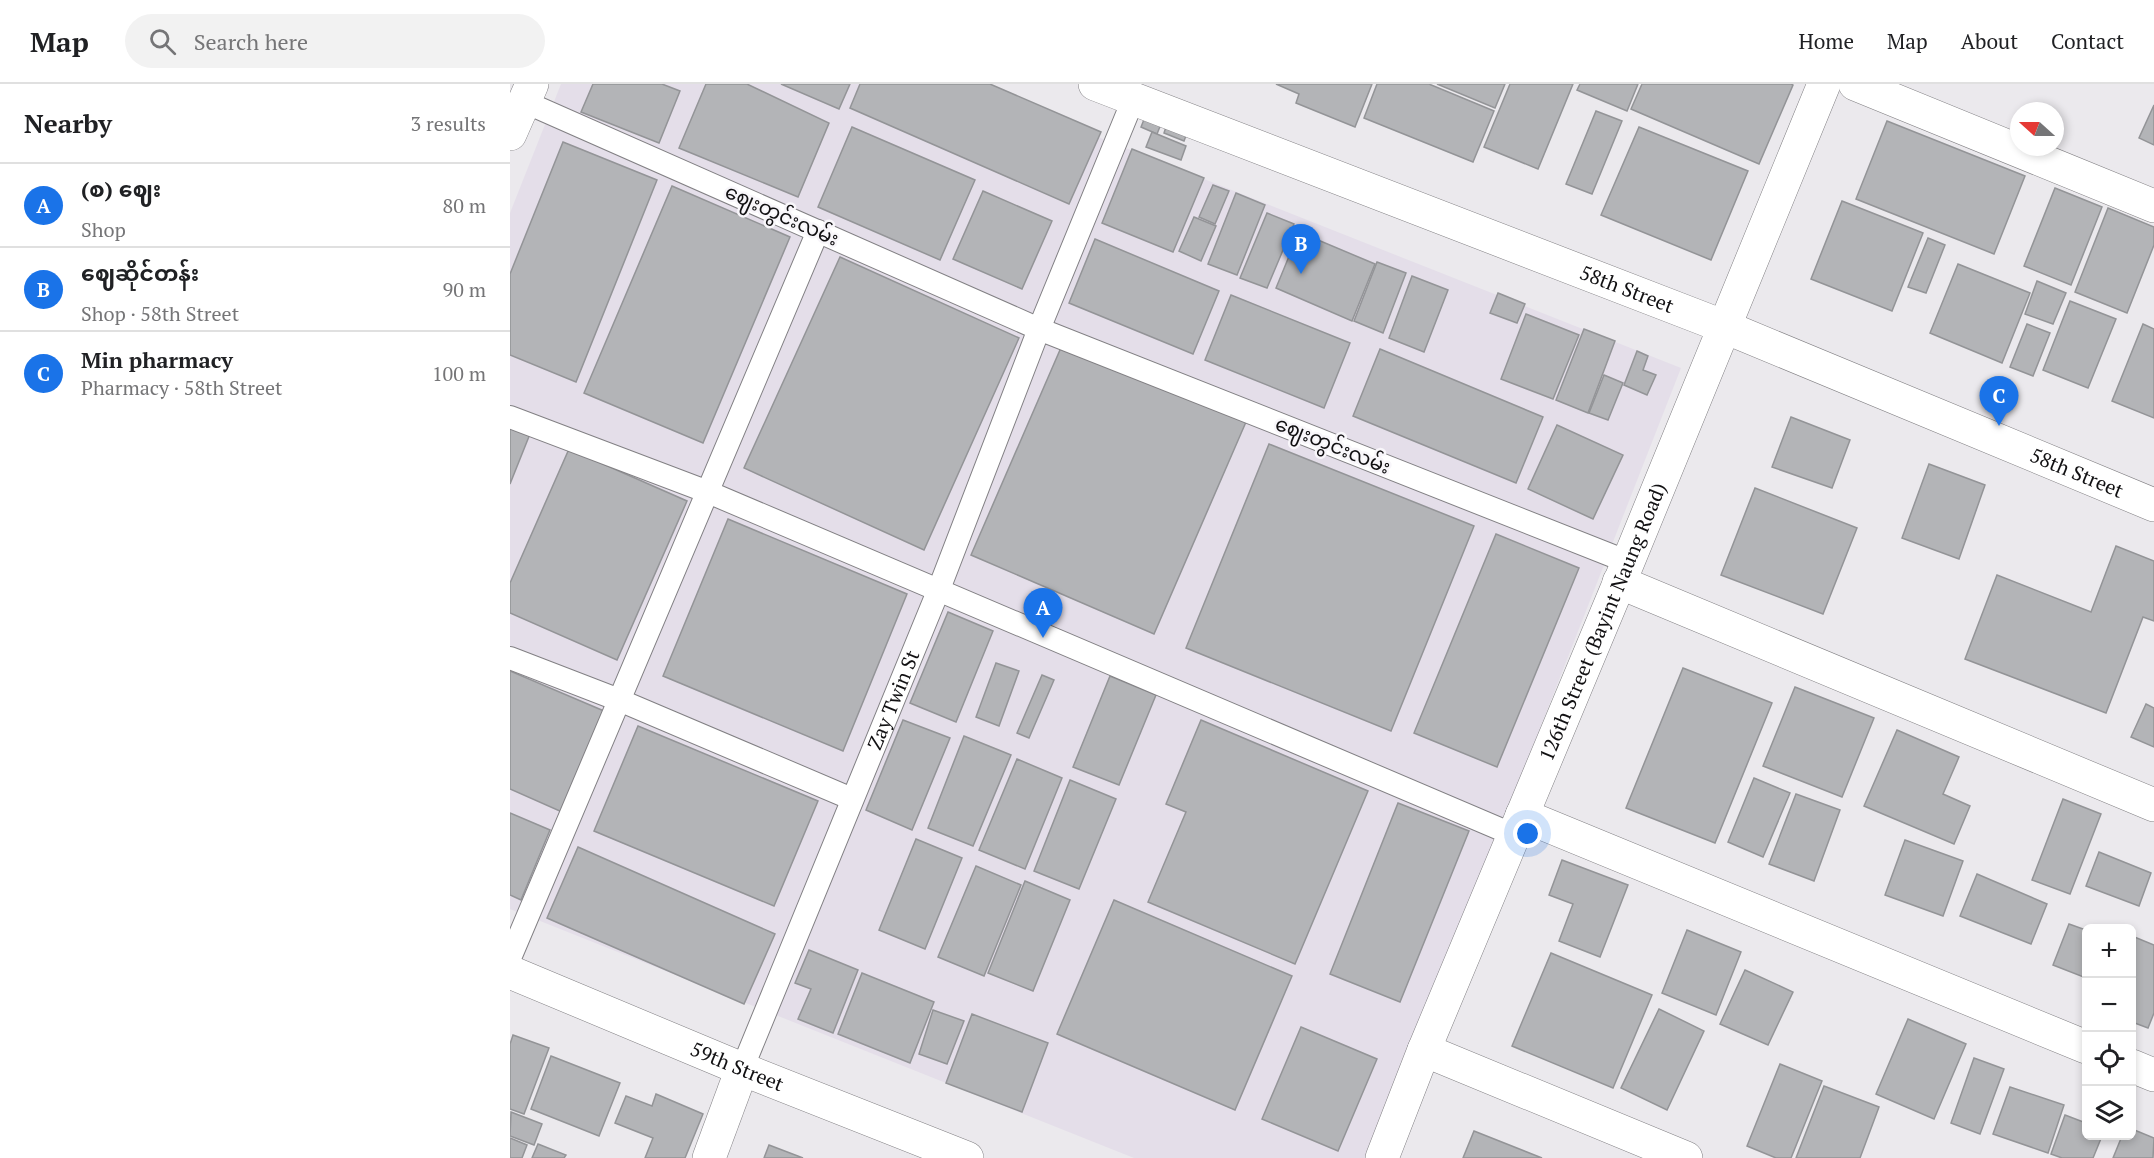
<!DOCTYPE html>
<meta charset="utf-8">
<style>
:root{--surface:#fff;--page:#f2f2f2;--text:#202124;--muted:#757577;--line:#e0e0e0;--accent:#1a73e8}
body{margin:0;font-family:"PT Serif","Noto Sans Myanmar",serif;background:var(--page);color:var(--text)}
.controls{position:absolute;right:18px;bottom:18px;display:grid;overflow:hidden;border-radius:9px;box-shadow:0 3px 9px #0003}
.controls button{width:54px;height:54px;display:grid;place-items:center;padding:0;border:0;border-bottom:2px solid var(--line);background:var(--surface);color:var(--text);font:30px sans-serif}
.compass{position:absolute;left:1500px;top:18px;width:54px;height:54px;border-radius:50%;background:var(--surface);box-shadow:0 3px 9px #0003;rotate:291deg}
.you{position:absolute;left:1018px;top:750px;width:21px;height:21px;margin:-15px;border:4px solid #fff;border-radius:50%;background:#1a73e8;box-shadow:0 0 0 9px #1a73e833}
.badge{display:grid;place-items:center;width:39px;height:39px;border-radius:50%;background:var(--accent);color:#fff;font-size:20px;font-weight:700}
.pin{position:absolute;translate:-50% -50px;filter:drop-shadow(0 2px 3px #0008)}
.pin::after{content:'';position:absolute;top:32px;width:21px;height:18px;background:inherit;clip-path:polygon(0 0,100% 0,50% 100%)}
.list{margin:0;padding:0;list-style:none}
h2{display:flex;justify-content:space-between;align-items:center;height:78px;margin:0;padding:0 24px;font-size:26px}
h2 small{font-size:20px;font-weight:400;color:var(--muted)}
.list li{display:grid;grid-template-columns:39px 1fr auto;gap:18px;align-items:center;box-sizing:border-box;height:84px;padding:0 24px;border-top:2px solid var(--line)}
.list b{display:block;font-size:22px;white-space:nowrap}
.list p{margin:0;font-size:20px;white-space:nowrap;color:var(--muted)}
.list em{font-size:20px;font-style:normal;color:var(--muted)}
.icon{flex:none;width:33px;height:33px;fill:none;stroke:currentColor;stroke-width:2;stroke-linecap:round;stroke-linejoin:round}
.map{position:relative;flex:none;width:1644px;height:1074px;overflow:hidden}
header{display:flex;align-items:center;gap:36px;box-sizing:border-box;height:84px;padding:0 30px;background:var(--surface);border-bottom:2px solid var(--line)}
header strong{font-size:28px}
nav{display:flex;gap:33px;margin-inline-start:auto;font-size:21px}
.search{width:420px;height:54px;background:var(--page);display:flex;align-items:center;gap:15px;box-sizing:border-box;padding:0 21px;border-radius:33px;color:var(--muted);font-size:22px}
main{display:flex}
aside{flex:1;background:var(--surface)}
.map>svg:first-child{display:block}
.built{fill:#e4dee9}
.building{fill:#b3b4b7;stroke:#939497;stroke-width:1.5}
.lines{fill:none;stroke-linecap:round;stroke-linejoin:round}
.lane-casing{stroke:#828084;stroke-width:24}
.street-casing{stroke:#828084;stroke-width:34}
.secondary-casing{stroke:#828084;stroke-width:34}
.lane{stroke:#fff;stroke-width:22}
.street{stroke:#fff;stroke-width:33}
.secondary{stroke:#fff;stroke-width:33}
.labels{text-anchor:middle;stroke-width:5;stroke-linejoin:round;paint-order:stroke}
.street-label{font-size:20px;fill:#111012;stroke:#f8f6fa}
</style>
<header>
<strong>Map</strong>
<div class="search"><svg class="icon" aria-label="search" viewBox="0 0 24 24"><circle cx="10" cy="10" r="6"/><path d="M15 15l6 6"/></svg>Search here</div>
<nav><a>Home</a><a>Map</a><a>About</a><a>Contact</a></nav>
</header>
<main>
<aside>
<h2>Nearby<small>3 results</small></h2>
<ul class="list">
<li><span class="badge">A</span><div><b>(စ) ဈေး</b><p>Shop</p></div><em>80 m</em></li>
<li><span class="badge">B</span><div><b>ဈေဆိုင်တန်း</b><p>Shop · 58th Street</p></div><em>90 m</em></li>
<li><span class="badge">C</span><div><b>Min pharmacy</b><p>Pharmacy · 58th Street</p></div><em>100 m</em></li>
</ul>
</aside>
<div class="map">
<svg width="1644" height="1074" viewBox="0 0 1644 1074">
<rect width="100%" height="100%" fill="#ebe9ed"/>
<!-- built -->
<polygon class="built" points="51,0 454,0 1171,284 862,1074 624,1074 0,825 0,129"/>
<!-- building -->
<g class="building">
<polygon points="83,0 152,0 170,7 149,59 71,28"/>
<polygon points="196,0 237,0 319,39 288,113 169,64"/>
<polygon points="271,0 340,0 329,25"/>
<polygon points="350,0 480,0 591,48 559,120 340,24"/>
<polygon points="766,0 862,0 845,43 786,19 789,10"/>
<polygon points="867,0 919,0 984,27 963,78 854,34"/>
<polygon points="927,0 995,0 985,24"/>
<polygon points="1000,0 1063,0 1028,85 974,63"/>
<polygon points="1070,0 1128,0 1117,27 1067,6"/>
<polygon points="1132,0 1281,0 1283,1 1249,80 1121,25"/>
<polygon points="1644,21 1644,61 1629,54"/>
<polygon points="1086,27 1112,37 1082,110 1056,100"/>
<polygon points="637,28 653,35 647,50 631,43"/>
<polygon points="659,33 680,41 674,57 654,49"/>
<polygon points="1377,37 1515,92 1484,170 1346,115"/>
<polygon points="342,43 465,96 430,176 308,123"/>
<polygon points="1129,43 1238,87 1201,176 1091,131"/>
<polygon points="642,48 676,62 671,76 636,63"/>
<polygon points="53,58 147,96 66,298 0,271 0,190"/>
<polygon points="622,65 694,94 663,168 592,139"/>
<polygon points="703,101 719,107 705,140 689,133"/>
<polygon points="162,102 280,153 193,359 74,309"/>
<polygon points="1545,104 1592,123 1561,201 1514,182"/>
<polygon points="473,107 542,137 512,205 443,175"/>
<polygon points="726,109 755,121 727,191 698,180"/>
<polygon points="1332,117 1413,149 1382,227 1301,195"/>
<polygon points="1598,124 1644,143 1644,161 1617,229 1565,208"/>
<polygon points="757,129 784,140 757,204 730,194"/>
<polygon points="684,133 706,142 691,177 669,167"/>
<polygon points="789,148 865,180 842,237 766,204"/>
<polygon points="1418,154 1435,161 1416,209 1398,203"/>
<polygon points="585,155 709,207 683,270 559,219"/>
<polygon points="330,173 509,254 414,466 234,384"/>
<polygon points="867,178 896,189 873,249 844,237"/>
<polygon points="1448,180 1520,209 1492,279 1420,249"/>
<polygon points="902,192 938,206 914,268 879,254"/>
<polygon points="1527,197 1556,209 1543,240 1515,230"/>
<polygon points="988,209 1015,220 1007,239 980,229"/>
<polygon points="721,211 840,259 814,324 695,276"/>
<polygon points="1560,217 1606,235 1578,304 1533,286"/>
<polygon points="1016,230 1069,251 1043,315 991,295"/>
<polygon points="1517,240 1540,249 1523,292 1500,283"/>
<polygon points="1633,240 1644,245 1644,334 1602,317"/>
<polygon points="1074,245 1105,257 1078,329 1046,316"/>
<polygon points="553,259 736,338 644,550 461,471"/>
<polygon points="870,265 1033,333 1006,399 843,332"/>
<polygon points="1127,267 1138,272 1133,286 1146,291 1137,311 1114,301"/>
<polygon points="1094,291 1113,299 1098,336 1079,329"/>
<polygon points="1281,333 1340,356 1322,404 1262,383"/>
<polygon points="1047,341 1113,371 1083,435 1018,405"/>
<polygon points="0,342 20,350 0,400"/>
<polygon points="759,360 964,442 881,647 676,564"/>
<polygon points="59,365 177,417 107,576 0,529 0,499"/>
<polygon points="1419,380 1475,401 1449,475 1392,454"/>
<polygon points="1245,404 1347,444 1313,530 1211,491"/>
<polygon points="218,435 397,510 333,667 153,592"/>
<polygon points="986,450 1069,484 987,683 904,649"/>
<polygon points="1606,462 1644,477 1644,537 1633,533 1596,629 1455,575 1487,491 1581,528"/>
<polygon points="438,528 483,547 446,638 400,619"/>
<polygon points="486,579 509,587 489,642 466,633"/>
<polygon points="1173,584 1262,619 1205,759 1116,724"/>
<polygon points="0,587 94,627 52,728 0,705"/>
<polygon points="532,591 544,596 519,654 507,649"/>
<polygon points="600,592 646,611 609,701 563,683"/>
<polygon points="1285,603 1364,634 1332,713 1253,682"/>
<polygon points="1636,620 1644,624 1644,663 1621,653"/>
<polygon points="393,636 440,654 402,746 356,726"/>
<polygon points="691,636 858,707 785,880 638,818 676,728 656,720"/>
<polygon points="128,642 308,717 264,822 84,747"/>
<polygon points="1387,646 1449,673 1433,710 1460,722 1444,760 1354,722"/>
<polygon points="454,652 501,671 463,762 418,744"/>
<polygon points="507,675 552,694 515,785 469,766"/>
<polygon points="1244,694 1280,709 1253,773 1218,758"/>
<polygon points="560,696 606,715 569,805 524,787"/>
<polygon points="1286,710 1330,726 1304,797 1259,780"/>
<polygon points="1553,715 1591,730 1560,810 1522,796"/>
<polygon points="888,719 959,747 890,918 820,890"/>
<polygon points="0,729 40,746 11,816 0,811"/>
<polygon points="406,755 452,774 415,865 369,846"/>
<polygon points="1395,756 1453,777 1433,832 1375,811"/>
<polygon points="68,763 265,850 234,920 37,834"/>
<polygon points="1589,768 1641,789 1629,822 1576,802"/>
<polygon points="1052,776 1118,801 1090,873 1049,857 1063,820 1039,811"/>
<polygon points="466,782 511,801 474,892 428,873"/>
<polygon points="1467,790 1537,820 1521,860 1450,832"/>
<polygon points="515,797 560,816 523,907 478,889"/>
<polygon points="604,816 782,892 725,1026 547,950"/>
<polygon points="1559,840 1576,846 1576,894 1543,881"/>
<polygon points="1177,846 1231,868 1206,931 1152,909"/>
<polygon points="1622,852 1644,861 1644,929 1638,944 1622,938"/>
<polygon points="299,866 348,886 323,949 288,935 301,905 285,899"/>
<polygon points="1041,869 1142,911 1103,1004 1002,962"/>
<polygon points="1235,886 1283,908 1258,961 1210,940"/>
<polygon points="352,889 424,918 400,979 328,950"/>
<polygon points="1149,925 1194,947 1157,1026 1111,1004"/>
<polygon points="423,926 454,937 437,980 409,970"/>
<polygon points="462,930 538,959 512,1028 436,999"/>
<polygon points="1398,935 1456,960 1424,1035 1366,1010"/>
<polygon points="791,943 867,975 828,1067 752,1035"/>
<polygon points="3,951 39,964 14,1030 0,1025 0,960"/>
<polygon points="41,972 110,999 89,1052 21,1025"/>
<polygon points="1464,974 1494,985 1470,1050 1441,1039"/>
<polygon points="1270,980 1312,997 1281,1074 1266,1074 1237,1062"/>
<polygon points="1314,1002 1369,1023 1350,1074 1286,1074"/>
<polygon points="1500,1003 1554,1021 1538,1069 1483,1050"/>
<polygon points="146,1010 193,1030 175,1074 135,1074 143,1054 105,1039 116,1012 142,1022"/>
<polygon points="1,1028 32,1040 24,1061 0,1052"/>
<polygon points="1555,1031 1576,1039 1576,1052 1592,1052 1583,1074 1552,1074 1541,1070"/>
<polygon points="1622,1045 1644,1054 1643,1074 1603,1074 1612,1052 1622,1052"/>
<polygon points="964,1047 1032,1074 953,1074"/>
<polygon points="0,1054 17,1061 12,1074 0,1074"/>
<polygon points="28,1060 56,1071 54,1074 22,1074"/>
<polygon points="259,1061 293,1074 254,1074"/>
</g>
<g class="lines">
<!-- lane casing -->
<g class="lane-casing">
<g id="lane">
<polyline points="15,18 529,245 1118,478"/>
<polyline points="0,333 198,408 1004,751"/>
<polyline points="0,574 109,616 342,715"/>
<polyline points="0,874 308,147"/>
<path id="s1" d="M232,985L429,505L529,245L623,16"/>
</g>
</g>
<!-- street casing -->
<g class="street-casing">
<g id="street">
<polyline points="1345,0 1644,122"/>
<polyline points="0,50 22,0"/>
<polyline points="1109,498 1644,721"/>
<polyline points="1012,731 1576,963"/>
<path id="s2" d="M0,888L232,985L457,1074"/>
<polyline points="914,966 1176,1074"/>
<polyline points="1622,982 1644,991"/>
<polyline points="199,1074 232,985"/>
</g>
</g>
<!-- secondary casing -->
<g class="secondary-casing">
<g id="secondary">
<path id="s3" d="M585,0L1215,243L1644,421"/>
<path id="s4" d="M872,1074L914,966L1118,478L1314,0"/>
</g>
</g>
<!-- lane -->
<use href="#lane" class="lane"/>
<!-- street -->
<use href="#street" class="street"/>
<!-- secondary -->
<use href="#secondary" class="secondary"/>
</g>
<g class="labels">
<!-- street labels -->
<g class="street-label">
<text transform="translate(272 131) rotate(24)" y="7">ဈေးတွင်းလမ်း</text>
<text dy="7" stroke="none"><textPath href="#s3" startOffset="570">58th Street</textPath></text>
<text transform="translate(823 361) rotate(22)" y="7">ဈေးတွင်းလမ်း</text>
<text dy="7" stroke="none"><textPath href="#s3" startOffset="1056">58th Street</textPath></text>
<text dy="7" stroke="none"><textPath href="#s4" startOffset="580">126th Street (Bayint Naung Road)</textPath></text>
<text dy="7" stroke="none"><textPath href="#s1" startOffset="399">Zay Twin St</textPath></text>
<text dy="7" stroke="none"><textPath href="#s2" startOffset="246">59th Street</textPath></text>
</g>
</g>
</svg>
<div class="controls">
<button>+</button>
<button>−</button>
<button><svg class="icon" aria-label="locate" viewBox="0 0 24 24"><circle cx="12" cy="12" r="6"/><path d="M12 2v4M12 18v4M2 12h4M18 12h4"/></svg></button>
<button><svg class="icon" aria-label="layers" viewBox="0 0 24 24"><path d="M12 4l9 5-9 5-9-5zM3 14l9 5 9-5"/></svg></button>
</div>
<svg class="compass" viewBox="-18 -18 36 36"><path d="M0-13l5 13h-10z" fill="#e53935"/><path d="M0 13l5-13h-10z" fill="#757577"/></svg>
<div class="you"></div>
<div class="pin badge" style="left:533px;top:554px">A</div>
<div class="pin badge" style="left:791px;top:190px">B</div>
<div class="pin badge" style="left:1489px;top:342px">C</div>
</div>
</main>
